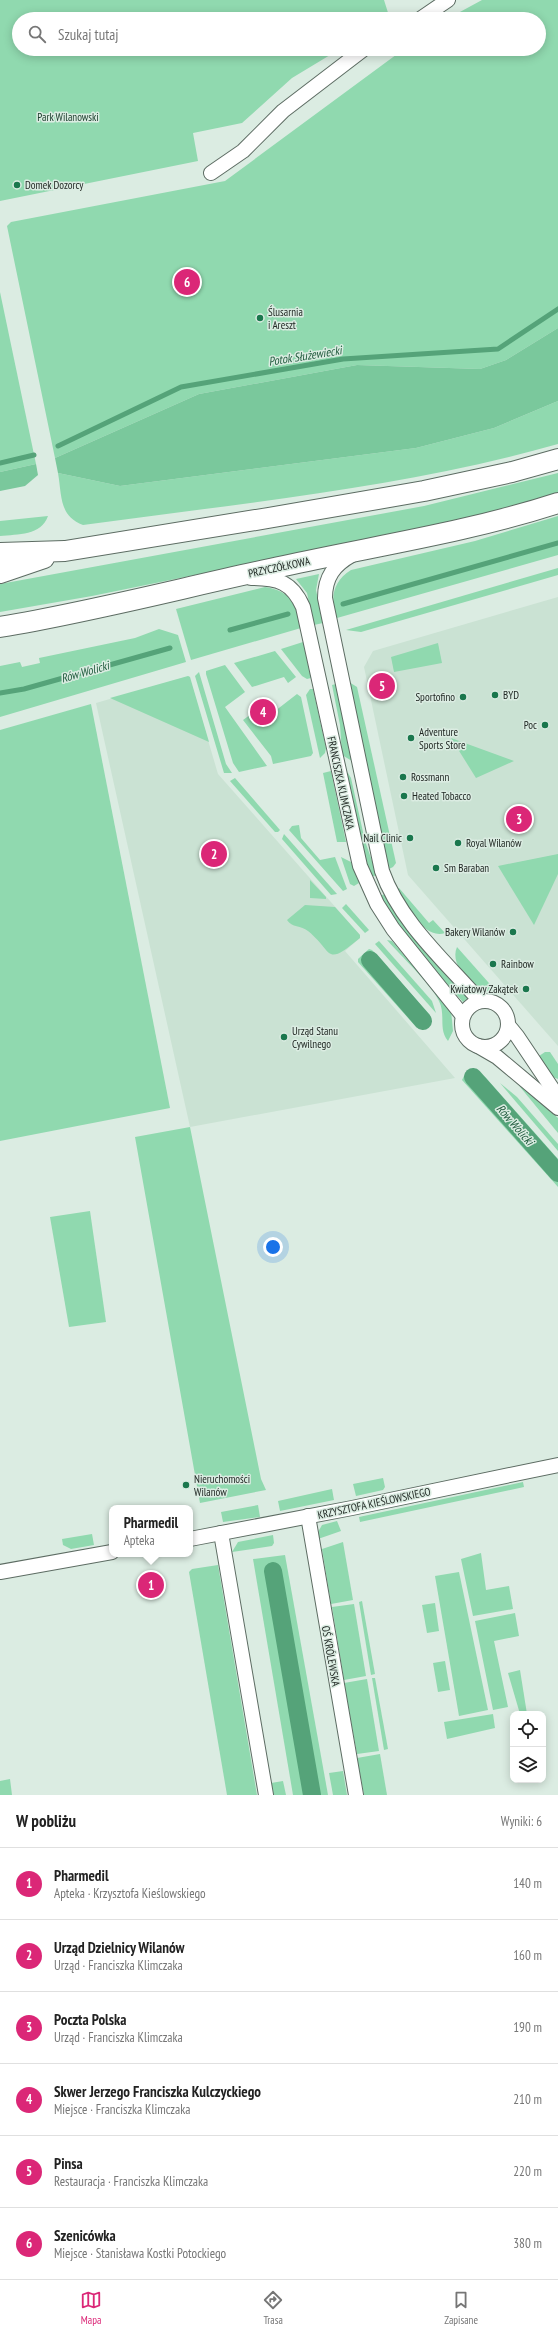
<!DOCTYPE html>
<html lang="pl">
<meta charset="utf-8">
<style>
:root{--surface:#fff;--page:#f2f2f2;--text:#222;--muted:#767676;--line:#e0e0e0;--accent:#db2777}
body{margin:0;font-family:"PT Sans Narrow",sans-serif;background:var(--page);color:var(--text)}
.controls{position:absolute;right:12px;bottom:12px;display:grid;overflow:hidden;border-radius:8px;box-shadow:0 2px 10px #0003}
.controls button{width:36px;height:36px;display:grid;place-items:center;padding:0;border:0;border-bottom:1px solid var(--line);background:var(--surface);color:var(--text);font:20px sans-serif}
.you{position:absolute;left:273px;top:1247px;width:14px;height:14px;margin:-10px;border:3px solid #fff;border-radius:50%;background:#1a73e8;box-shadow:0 0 0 6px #1a73e833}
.badge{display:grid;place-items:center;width:26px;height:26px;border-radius:50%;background:var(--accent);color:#fff;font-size:13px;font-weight:700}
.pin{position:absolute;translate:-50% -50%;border:2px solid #fff;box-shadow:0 1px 4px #0006}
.popup{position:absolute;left:109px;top:1505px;width:84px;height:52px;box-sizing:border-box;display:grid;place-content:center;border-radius:8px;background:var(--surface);filter:drop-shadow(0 1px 3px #0005);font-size:13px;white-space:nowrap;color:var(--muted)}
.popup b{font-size:15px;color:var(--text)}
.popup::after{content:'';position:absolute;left:50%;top:100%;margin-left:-8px;border:8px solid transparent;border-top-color:var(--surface)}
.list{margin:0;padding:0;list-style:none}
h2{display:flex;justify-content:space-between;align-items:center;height:52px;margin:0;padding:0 16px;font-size:17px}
h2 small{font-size:13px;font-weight:400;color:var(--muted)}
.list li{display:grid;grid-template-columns:26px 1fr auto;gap:12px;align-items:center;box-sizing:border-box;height:72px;padding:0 16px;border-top:1px solid var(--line)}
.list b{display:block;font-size:15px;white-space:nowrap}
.list p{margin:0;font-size:13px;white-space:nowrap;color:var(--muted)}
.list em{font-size:13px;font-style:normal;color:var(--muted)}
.icon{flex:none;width:22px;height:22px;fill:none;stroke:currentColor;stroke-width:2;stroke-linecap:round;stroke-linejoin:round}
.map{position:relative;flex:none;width:558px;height:1795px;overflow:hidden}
.search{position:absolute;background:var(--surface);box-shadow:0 2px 10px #0003;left:12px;right:12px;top:12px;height:44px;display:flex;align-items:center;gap:10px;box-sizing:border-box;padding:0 14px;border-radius:22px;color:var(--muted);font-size:15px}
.sheet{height:484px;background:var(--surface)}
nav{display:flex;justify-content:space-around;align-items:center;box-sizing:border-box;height:56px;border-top:1px solid var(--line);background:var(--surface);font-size:11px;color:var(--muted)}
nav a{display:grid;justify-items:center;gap:2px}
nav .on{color:var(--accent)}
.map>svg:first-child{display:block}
.built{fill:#cae2d3}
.green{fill:#90d9af}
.forest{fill:#7ac89c}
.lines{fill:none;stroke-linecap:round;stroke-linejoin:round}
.stream{stroke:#55a379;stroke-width:5}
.canal{stroke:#55a379;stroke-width:18}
.minor-casing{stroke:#5d6c63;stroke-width:16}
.secondary-casing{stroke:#5d6c63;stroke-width:22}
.minor{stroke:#fff;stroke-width:14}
.secondary{stroke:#fff;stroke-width:20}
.poi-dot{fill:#1a774d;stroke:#dbece2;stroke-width:1.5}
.labels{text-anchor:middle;stroke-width:3;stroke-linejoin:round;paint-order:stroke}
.park-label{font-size:11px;fill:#173a28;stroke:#dbece2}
.poi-label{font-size:11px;fill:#212824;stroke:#dbece2;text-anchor:start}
.street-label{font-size:11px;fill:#212824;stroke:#dbece2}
.water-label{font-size:12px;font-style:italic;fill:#215b3e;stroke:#dbece2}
</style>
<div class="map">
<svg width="558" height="1795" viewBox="0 0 558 1795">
<rect width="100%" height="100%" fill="#dbece2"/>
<!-- built -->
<g class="built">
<polygon points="558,597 558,1046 408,875 364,667 373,651"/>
<polygon points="189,676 218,774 360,935 360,938 345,951 455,1078 190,1127 96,703"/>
</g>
<!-- green -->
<g class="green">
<polygon points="0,0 384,0 390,19 19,19 19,49 340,49 292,78 242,123 193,133 198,161 0,201"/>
<polygon points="482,0 558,0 558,328 506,360 480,369 357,365 199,394 55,458 7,226 11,222 225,181 404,49 539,49 539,19 447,19"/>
<polygon points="0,292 36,464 0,472"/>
<path d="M558,401V444C403,488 242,503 83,525C59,516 62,496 58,473L120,486L416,448L494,428Z"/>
<polygon points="558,473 558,493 485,514 419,529 92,596 0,612 0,584 424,506"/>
<path d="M48,516C41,536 18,534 0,536V521Z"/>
<path d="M558,516V555L337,618C330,599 332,582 351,570L475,541Z"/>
<polygon points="558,568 558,575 361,632 346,630"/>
<polygon points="319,574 316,590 323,623 314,625 307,593 296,579"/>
<path d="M265,587C291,591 296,604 301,628L191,660L176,609Z"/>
<polygon points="159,629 178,635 186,662 0,717 0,666 20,662 22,667 40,663 39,658 135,638"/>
<polygon points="303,642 311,678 307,679 302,676 281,649"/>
<polygon points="438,643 442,663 394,672 391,657"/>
<polygon points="275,651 296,677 288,683 284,677 252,687 234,663"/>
<polygon points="225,665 245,692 225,707 267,766 239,772 233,763 206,674 206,671"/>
<polygon points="199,672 226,764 232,773 224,773 195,676"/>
<polygon points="188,676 190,677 209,742 110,698"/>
<polygon points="349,682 357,687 396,863 393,867 389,869"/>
<polygon points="336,684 353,760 352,761 342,755 340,725 332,685"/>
<polygon points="310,689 313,689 326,748 325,753 320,758 306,695"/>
<polygon points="297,694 301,697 313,753 311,756 273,764 271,756 243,720 258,709 266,718"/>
<polygon points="91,704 170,1108 0,1141 0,730"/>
<polygon points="451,738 514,761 476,778"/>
<polygon points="331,771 346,842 337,842 323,773"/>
<polygon points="345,772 348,773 351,778 365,841 377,875 371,877 365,860"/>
<polygon points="235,778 280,830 278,832 275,832 230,781"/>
<polygon points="299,825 301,838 320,860 335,857 347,889 343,891 289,830 292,826"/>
<polygon points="284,834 337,894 331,895 282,839"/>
<polygon points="558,854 558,874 534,925 498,866"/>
<polygon points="341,857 351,862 359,883 354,886 350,884"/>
<polygon points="310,880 326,897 326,899 310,898"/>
<path d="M399,888L429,923L433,920L445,933C423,940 407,904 397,889Z"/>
<polygon points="385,894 468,998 463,1002 411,943 396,924 380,896"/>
<polygon points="346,904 369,930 365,933 342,908"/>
<path d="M305,905L335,907L360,935V938C324,968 334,952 308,931C301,925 292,928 287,920Z"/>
<path d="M387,940L392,941L451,1010L453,1031L448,1041C438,1029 446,1015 439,1001C431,984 400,955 387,940Z"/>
<polygon points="379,941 432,1001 436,1013 375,944"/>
<path d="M457,947L496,991L494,993C477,990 448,967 457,947Z"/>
<polygon points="369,949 372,950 430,1015 417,1028 358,962 358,959"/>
<polygon points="545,1052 550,1052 558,1064 558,1079 553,1077 539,1056"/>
<polygon points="466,1072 479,1072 486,1078 558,1159 558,1187 462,1080"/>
<polygon points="516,1082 558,1118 558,1133"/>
<polygon points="500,1083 517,1097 558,1144 558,1151"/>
<polygon points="190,1127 261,1479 266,1490 200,1503 135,1137"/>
<polygon points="90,1211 106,1322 69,1327 50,1217"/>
<polygon points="383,1478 385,1487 383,1490 356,1496 353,1484"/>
<polygon points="523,1482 524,1487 360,1522 359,1517"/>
<polygon points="332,1489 334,1500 280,1511 278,1501"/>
<polygon points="258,1505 260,1517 223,1522 221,1512"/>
<polygon points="337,1521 341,1531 318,1539 318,1532 322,1525"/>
<polygon points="92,1534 94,1545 71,1549 63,1545 62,1539"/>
<polygon points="273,1535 274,1543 272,1546 232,1552 238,1542"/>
<polygon points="343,1542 353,1600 331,1604 322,1549"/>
<polygon points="481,1553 486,1590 509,1586 513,1609 473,1616 461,1559"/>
<polygon points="285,1555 328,1795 293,1795 253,1559"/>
<polygon points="218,1565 257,1795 227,1795 189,1572 192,1569"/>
<polygon points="459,1572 488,1710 459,1716 435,1576"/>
<polygon points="362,1601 375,1674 371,1675 359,1602"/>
<polygon points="435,1603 439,1631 427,1633 422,1605"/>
<polygon points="354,1604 366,1676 344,1680 332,1607"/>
<polygon points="515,1613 519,1636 494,1641 508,1707 493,1710 475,1621"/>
<polygon points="445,1661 450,1690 438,1692 433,1663"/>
<polygon points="520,1670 527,1714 520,1714 508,1673"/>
<polygon points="372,1678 375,1678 388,1749 384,1750"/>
<polygon points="367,1679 379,1751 357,1754 344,1683"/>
<polygon points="493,1714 495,1728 447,1739 444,1722"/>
<polygon points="380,1754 387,1795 364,1795 357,1758"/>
<polygon points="343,1771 347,1795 333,1795 329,1773"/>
<polygon points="10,1779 12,1795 0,1795 0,1781"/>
<polygon points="283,1781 286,1795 273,1795 271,1783"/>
</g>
<!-- forest -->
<g class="forest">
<polygon points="558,328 558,401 494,428 416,448 120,486 58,473 55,458 199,394 357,365 480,369 506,360"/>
<polygon points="36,464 38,475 25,486 0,491 0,472"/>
</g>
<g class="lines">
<!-- stream -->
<g class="stream">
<polyline points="58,446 181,387 343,359 498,349 558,309"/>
<polyline points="0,463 34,455"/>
<polyline points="343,604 558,543"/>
<polyline points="230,630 288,614"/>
<polyline points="0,693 24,689 170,648"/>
</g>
<!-- canal -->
<g class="canal">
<polyline points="370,960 423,1021"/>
<polyline points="473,1077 558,1173"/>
<polyline points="273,1571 312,1795"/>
</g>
<!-- minor casing -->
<g class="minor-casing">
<g id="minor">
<polyline points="420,19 448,0"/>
<polyline points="211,173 243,151 283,111 364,49"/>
<path d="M352,555C334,565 325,577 325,598L382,871C400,922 445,961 480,1001"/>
<path d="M251,578C278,578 292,582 303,607L360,866L377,904L393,929L463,1016"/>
<circle cx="485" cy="1024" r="23"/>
<polyline points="508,1025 517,1036 558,1097"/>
<polyline points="478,1046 497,1057 558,1108"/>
<polyline points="308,1516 356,1795"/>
<polyline points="221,1533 266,1795"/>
<polyline points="190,1539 352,1508 558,1465"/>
<polyline points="0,1572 112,1552"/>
</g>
</g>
<!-- secondary casing -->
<g class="secondary-casing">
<g id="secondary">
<polyline points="0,553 65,551 268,518 424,491 512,472 558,459"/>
<polyline points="0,573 44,558"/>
<path d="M0,627C96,611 189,586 284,566C375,546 469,532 558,503"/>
</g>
</g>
<!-- minor -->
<use href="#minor" class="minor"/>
<!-- secondary -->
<use href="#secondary" class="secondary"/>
</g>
<!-- markers -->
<g class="poi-dot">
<circle cx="17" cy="185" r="4"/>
<circle cx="260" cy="318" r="4"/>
<circle cx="495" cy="695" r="4"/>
<circle cx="463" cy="697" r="4"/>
<circle cx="545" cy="725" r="4"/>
<circle cx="411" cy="738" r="4"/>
<circle cx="403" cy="777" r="4"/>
<circle cx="404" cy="796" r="4"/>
<circle cx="410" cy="838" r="4"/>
<circle cx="458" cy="843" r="4"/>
<circle cx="436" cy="868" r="4"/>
<circle cx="513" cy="932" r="4"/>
<circle cx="493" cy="964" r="4"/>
<circle cx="526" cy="989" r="4"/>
<circle cx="284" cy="1037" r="4"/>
<circle cx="186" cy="1485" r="4"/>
</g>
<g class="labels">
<!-- park labels -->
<g class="park-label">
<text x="68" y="121">Park Wilanowski</text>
</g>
<!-- poi labels -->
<g class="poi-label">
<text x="25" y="189">Domek Dozorcy</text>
<text x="268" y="316">Ślusarnia<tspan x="268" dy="13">i Areszt</tspan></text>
<text x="503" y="699">BYD</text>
<text x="455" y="701" text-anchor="end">Sportofino</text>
<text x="537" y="729" text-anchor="end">Poc</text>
<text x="419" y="736">Adventure<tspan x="419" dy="13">Sports Store</tspan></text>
<text x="411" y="781">Rossmann</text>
<text x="412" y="800">Heated Tobacco</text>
<text x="402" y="842" text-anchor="end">Nail Clinic</text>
<text x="466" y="847">Royal Wilanów</text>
<text x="444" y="872">Sm Baraban</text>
<text x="505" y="936" text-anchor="end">Bakery Wilanów</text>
<text x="501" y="968">Rainbow</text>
<text x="518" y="993" text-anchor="end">Kwiatowy Zakątek</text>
<text x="292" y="1035">Urząd Stanu<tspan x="292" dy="13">Cywilnego</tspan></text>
<text x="194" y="1483">Nieruchomości<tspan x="194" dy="13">Wilanów</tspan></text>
</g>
<!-- street labels -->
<g class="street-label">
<text transform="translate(279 567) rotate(-12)" y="4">PRZYCZÓŁKOWA</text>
<text transform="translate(341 783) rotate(78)" y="4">FRANCISZKA KLIMCZAKA</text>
<text transform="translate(374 1503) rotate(-12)" y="4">KRZYSZTOFA KIEŚLOWSKIEGO</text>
<text transform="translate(331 1656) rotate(80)" y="4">OŚ KRÓLEWSKA</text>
</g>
<!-- water labels -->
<g class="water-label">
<text transform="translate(305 356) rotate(-9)" y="4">Potok Służewiecki</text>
<text transform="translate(85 672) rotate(-16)" y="4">Rów Wolicki</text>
<text transform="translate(515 1125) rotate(49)" y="4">Rów Wolicki</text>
</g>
</g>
</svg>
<div class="controls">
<button><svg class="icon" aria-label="locate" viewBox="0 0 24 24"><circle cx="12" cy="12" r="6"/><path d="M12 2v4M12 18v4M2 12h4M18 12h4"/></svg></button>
<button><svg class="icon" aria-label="layers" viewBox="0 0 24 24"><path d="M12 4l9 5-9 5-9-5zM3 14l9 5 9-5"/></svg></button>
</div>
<div class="you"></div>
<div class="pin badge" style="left:151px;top:1585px">1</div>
<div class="popup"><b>Pharmedil</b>Apteka</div>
<div class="pin badge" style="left:214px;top:854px">2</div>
<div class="pin badge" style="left:519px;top:819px">3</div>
<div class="pin badge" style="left:263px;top:712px">4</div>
<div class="pin badge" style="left:382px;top:686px">5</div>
<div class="pin badge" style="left:187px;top:282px">6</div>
<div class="search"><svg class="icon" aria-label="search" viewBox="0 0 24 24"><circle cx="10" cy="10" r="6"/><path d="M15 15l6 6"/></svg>Szukaj tutaj</div>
</div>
<section class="sheet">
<h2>W pobliżu<small>Wyniki: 6</small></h2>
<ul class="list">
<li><span class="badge">1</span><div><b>Pharmedil</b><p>Apteka · Krzysztofa Kieślowskiego</p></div><em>140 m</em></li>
<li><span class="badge">2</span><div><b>Urząd Dzielnicy Wilanów</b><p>Urząd · Franciszka Klimczaka</p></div><em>160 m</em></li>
<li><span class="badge">3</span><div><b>Poczta Polska</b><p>Urząd · Franciszka Klimczaka</p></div><em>190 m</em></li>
<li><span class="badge">4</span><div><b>Skwer Jerzego Franciszka Kulczyckiego</b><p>Miejsce · Franciszka Klimczaka</p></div><em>210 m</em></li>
<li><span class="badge">5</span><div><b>Pinsa</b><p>Restauracja · Franciszka Klimczaka</p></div><em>220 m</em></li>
<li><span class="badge">6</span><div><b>Szenicówka</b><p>Miejsce · Stanisława Kostki Potockiego</p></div><em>380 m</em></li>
</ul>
</section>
<nav>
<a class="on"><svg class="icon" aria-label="map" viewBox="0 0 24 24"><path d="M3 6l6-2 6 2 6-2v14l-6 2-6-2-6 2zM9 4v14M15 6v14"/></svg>Mapa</a>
<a><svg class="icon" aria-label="directions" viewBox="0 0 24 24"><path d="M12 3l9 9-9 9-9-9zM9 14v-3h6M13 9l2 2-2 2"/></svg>Trasa</a>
<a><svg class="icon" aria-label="saved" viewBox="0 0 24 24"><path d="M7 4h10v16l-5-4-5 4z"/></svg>Zapisane</a>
</nav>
